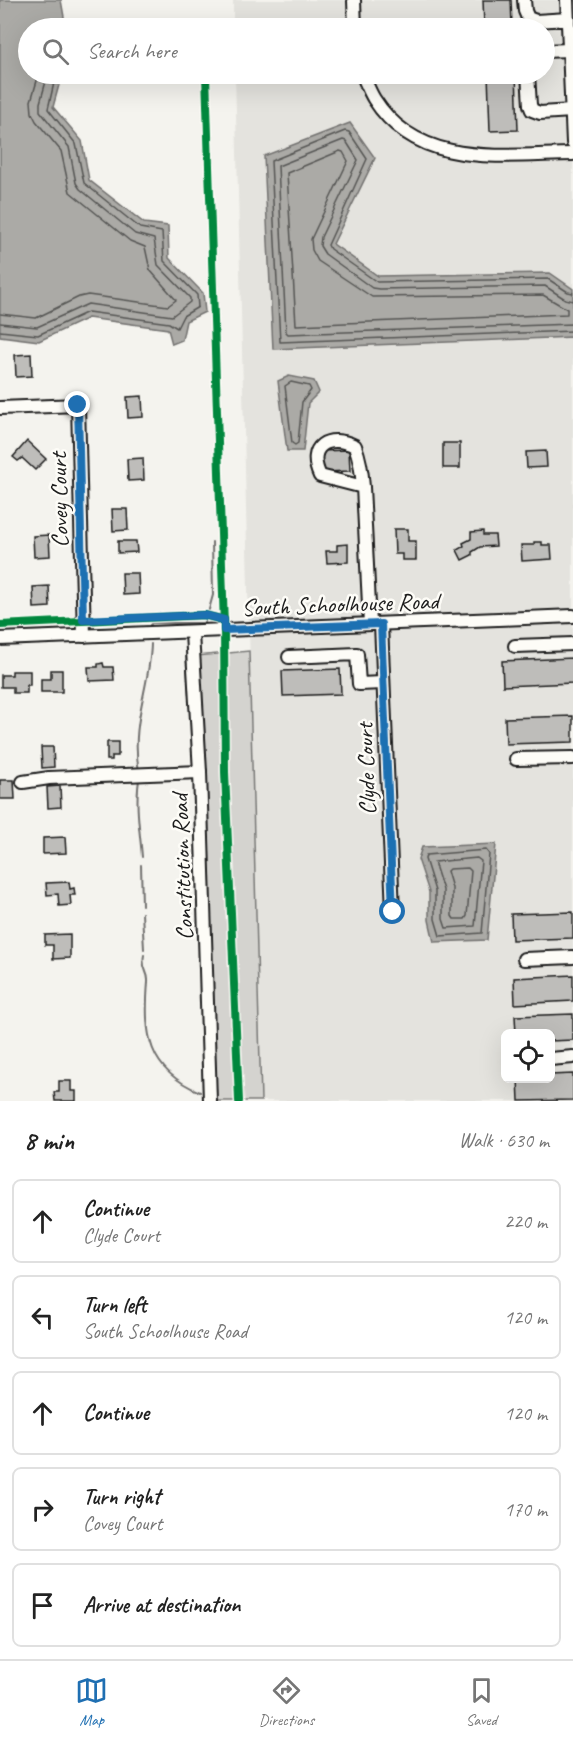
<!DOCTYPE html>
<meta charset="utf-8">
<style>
:root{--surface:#fff;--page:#f2f2f2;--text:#222;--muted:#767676;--line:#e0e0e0;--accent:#1f6fb2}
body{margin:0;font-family:Caveat,sans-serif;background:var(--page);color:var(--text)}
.controls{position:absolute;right:18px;bottom:18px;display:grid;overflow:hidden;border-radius:9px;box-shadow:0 6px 24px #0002}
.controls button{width:54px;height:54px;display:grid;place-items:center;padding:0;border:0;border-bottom:2px solid var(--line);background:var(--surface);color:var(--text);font:30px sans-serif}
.stop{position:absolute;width:18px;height:18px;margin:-14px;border:4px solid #1f6fb2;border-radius:50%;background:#fff}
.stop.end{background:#1f6fb2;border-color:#fff;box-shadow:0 2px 6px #0008}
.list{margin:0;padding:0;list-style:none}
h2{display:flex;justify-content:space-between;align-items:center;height:78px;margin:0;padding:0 24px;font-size:26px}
h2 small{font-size:20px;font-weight:400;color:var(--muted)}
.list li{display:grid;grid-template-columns:39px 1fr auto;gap:18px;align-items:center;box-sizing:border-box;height:84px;margin:0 12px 12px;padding:0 12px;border:2px solid var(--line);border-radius:9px}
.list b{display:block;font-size:22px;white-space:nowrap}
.list p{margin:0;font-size:20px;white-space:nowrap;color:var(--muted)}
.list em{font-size:20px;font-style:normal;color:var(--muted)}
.icon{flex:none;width:33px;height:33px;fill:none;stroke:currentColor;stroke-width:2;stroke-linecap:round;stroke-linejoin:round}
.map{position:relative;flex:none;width:573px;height:1101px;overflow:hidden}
.search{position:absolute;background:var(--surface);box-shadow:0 6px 24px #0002;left:18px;right:18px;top:18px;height:66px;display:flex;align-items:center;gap:15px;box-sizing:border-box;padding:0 21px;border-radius:33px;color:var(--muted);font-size:22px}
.sheet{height:558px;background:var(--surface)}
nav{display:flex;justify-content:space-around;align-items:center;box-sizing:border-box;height:84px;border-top:2px solid var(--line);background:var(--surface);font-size:16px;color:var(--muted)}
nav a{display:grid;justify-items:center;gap:3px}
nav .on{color:var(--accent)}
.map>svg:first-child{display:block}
.built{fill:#e4e3de;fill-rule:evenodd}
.green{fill:#d4d3cf;stroke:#787876;stroke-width:1.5}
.water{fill:#abaaa6;stroke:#72716f;stroke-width:1.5}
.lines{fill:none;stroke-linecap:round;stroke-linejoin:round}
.shore{stroke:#555553;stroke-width:1.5}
.stream{stroke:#72716f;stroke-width:2}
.building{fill:#bebdba;stroke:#1c1c1c;stroke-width:1.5}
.minor-casing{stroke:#1c1c1c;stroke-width:16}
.minor{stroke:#fdfcf7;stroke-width:12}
.cycleway-casing{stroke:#fdfcf7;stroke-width:11}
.cycleway{stroke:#00873e;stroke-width:8}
.route{stroke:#1f6fb2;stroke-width:8}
.labels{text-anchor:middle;stroke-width:5;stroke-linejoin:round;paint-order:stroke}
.street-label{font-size:24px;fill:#1c1c1c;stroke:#fdfcf7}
</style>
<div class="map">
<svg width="573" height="1101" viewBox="0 0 573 1101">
<rect width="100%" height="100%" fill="#f4f3ee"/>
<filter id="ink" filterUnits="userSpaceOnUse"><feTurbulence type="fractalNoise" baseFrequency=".0167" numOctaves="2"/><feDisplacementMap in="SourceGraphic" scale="12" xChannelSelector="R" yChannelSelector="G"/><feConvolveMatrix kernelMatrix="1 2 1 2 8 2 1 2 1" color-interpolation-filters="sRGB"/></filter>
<g filter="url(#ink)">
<!-- built -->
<path class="built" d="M233,0H573V1101H261L235,74H544V28H233ZM506,1034H550V1078H506Z"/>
<!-- green -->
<polygon class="green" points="249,651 261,1101 206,1101 198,822 186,657"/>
<!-- water -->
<g class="water">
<polygon points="0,0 61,0 66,28 28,28 28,74 62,74 53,107 82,141 89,180 144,223 168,226 169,258 203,293 205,312 186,321 182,340 172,344 168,329 88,318 39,341 0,336"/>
<polygon points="350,123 375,158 333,244 378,276 550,273 573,289 573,337 273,349 264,156"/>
<polygon points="289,376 314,381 319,392 308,403 303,451 287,451 278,381"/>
<polygon points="496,844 487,940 434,942 429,920 429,892 418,859 422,847"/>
</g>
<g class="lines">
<!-- shore -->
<g class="shore">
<polygon points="340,151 343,152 348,161 311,239 312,250 318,261 372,297 543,295 567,309 567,314 296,325 287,173"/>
<polyline points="573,293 568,292 548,279 377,282 330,249 328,245 367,159 349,132 345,131 271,161 280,342 573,331"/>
<polyline points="573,301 565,299 545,286 379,289 372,288 325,254 320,246 321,237 358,160 346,141 343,140 278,166 286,332 288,334 573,324"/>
<polyline points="0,314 36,318 79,297 88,295 168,306 176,300 150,270 145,247 130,241 70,192 61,151 36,121 32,113 31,101 39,74"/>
<polyline points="0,323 37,327 88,304 172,316 190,302 190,298 158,265 154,239 135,234 80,189 76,183 69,147 40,111 40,103 48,74"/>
<polyline points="0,331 38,335 88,312 169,323 177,328 183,316 198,307 197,295 164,261 162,232 140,228 84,183 76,144 48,109 56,74"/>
<polygon points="291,382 309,386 311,390 302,402 298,443 295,445 292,443 285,386"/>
<polygon points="486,850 489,854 482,933 440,936 435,919 435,891 425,859 426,855"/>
<polygon points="477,858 481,861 475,926 446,928 443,919 443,890 434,862"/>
<polygon points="468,868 471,871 467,916 465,919 454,919 452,916 452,888 447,871 449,869"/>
</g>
<!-- stream -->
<g class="stream">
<polyline points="208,613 213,595 212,542"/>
<polyline points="150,625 152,623 203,623 207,619"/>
<path d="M139,771C130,724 150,687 151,644"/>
<path d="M139,780C135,806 140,831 142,857"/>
<polyline points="141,865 142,905"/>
<polyline points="142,913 144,949"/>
<path d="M144,955C141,970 149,971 148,982C144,1034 147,1070 200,1092"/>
</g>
</g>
<!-- building -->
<g class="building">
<polygon points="483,0 511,0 512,25 484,26"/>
<polygon points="488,74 516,74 518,130 490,131"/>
<polygon points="31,354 32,376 16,377 15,355"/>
<polygon points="142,396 143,417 128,418 127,397"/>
<polygon points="27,441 46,459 35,470 22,458 18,461 13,457"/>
<rect x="443" y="443" width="17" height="25"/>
<polygon points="349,450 350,471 322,472 321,451"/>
<polygon points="546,451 547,467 527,468 526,452"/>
<polygon points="143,458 144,480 128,481 127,459"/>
<polygon points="112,509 127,509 128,530 113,531"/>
<polygon points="394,529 408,529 408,541 416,541 416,560 402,560 402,554 395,554"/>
<polygon points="483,531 483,535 495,535 496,546 480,547 472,552 472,555 462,560 457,550 464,546 463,543 471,539 471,532"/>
<polygon points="49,535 50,556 34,557 33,536"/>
<polygon points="118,541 136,541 137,552 118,553"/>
<polygon points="534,542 542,542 542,545 551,545 552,559 522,561 521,545 534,545"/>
<polygon points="348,544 348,562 327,563 326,551 337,551 337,545"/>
<polygon points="122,573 138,573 139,594 123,595"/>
<polygon points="49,586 50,607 34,608 33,587"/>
<polygon points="573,658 573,683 503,686 502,661"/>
<polygon points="103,663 104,667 113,667 114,680 89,681 88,667 98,667 98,664"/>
<polygon points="340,669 341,694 283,696 282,671"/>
<polygon points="51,670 62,670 62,692 41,692 41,679 51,679"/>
<polygon points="12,671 30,671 30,685 27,685 27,693 13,693 13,687 1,687 1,675 12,675"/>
<polygon points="573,716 573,742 506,744 505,718"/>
<polygon points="107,742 118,742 118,756 112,756 112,760 107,760"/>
<polygon points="41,747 53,747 54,767 42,768"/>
<polygon points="0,780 14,780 15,799 0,799"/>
<polygon points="60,786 61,807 48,808 47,787"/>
<polygon points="65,837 66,853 43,854 43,838"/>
<polygon points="69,882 70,889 74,888 75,895 70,895 71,905 59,906 58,894 47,895 46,883"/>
<polygon points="573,912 573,938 512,940 511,914"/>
<polygon points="70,934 70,958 53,959 53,945 45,945 45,935"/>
<polygon points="573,975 573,1001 515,1004 514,978"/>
<polygon points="573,1014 573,1040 550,1041 550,1034 516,1034 515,1016"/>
<polygon points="573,1074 573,1100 519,1101 518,1078 550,1078 550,1075"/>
<polygon points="59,1081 71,1081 71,1091 76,1091 76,1101 55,1101 54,1092 59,1092"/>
</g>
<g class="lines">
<!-- minor casing -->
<g class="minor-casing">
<g id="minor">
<polyline points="354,0 355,28"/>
<polyline points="524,0 525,11 528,18 536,21 568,19"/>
<polyline points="567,0 573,143"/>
<polyline points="544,51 569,50"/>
<path d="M362,74C366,82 369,91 374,99C418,169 502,155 573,154"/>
<polyline points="528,74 530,105 532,110 540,113 572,111"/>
<polyline points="0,408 78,405 84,636"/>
<path d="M363,487L320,476C306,446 328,433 355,446C360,459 362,473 363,487L370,624"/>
<polyline points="381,624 393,912"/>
<polyline points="192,633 200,772 210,1101"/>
<polyline points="0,639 573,616"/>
<polyline points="515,646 573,644"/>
<polyline points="289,657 357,654 359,684 383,683"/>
<polyline points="516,759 573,758"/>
<polyline points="23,782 49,778 200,772"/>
<polyline points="524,959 573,957"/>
<polyline points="550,1059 573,1057"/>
</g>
</g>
<!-- minor -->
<use href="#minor" class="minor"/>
<!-- cycleway casing -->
<g class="cycleway-casing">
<g id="cycleway">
<polyline points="206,74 224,626 225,772 239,1101"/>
<polyline points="0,625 204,615 224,620"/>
</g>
</g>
<!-- cycleway -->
<use href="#cycleway" class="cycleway"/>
</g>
</g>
<g class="lines" filter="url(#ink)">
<!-- route -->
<polyline class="route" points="78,405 83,620 204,615 224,620 224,630 381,624 393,912"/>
</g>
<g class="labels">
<!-- street labels -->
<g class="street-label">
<text transform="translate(59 500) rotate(-91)" y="8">Covey Court</text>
<text transform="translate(340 604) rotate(-2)" y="8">South Schoolhouse Road</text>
<text transform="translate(366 769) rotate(-92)" y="8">Clyde Court</text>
<text transform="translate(182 867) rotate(-92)" y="8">Constitution Road</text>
</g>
</g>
</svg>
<div class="controls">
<button><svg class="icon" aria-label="locate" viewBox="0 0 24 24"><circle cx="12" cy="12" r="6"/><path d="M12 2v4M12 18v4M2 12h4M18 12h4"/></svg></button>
</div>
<div class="stop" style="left:393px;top:912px"></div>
<div class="stop end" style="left:78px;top:405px"></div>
<div class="search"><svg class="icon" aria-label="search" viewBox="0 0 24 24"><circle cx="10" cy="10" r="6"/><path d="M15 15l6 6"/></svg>Search here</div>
</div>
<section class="sheet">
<h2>8 min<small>Walk · 630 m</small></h2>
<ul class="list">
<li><svg class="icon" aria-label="ahead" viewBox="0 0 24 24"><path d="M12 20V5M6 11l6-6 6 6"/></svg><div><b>Continue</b><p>Clyde Court</p></div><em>220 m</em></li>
<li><svg class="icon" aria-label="left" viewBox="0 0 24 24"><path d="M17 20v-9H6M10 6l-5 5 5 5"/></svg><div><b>Turn left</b><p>South Schoolhouse Road</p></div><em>120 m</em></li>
<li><svg class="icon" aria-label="ahead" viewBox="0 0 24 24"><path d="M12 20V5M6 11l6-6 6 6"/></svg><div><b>Continue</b></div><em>120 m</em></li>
<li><svg class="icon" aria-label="right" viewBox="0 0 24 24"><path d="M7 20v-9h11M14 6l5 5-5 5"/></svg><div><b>Turn right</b><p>Covey Court</p></div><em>170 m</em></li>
<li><svg class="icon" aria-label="arrive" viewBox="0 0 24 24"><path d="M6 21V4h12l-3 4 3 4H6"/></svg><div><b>Arrive at destination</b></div></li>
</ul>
</section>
<nav>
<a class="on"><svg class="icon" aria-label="map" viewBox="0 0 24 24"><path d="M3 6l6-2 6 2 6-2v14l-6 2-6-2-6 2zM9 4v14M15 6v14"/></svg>Map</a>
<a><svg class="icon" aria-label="directions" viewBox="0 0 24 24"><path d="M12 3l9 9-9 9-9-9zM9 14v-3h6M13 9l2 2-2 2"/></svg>Directions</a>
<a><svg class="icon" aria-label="saved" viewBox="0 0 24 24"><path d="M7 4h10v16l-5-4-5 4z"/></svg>Saved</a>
</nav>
